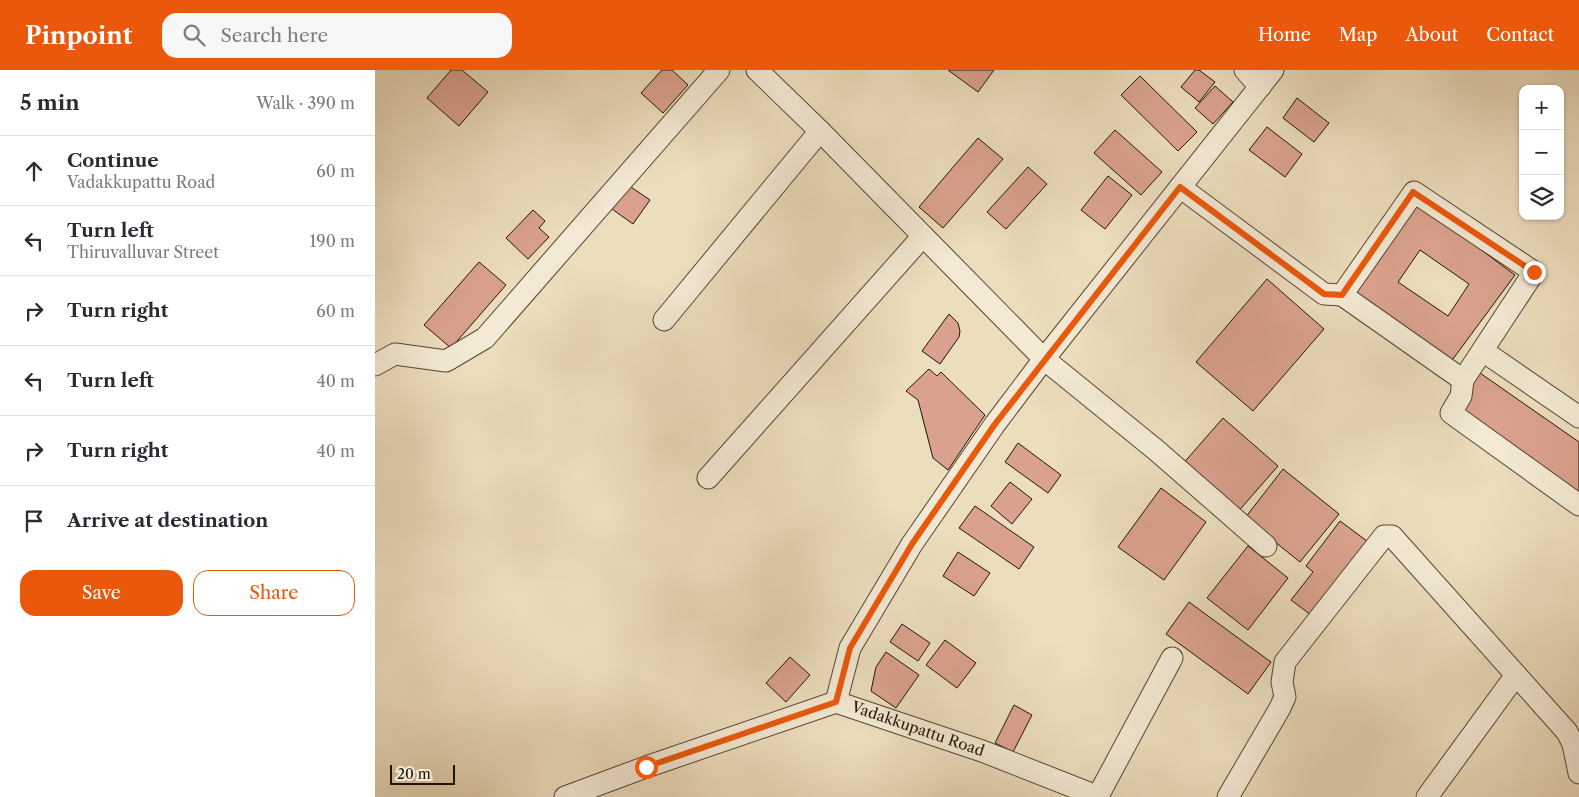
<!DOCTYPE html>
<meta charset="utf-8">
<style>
:root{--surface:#fff;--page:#f7f7f7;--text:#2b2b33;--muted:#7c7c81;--line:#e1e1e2;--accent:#ea580c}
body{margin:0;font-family:"Libre Caslon Text",serif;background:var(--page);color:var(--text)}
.controls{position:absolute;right:15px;top:15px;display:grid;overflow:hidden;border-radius:10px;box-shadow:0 1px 4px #0004}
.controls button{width:45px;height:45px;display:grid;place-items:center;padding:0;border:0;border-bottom:1px solid var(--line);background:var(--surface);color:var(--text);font:25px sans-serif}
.scale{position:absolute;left:15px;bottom:12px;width:65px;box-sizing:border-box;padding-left:5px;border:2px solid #211404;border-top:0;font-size:14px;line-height:18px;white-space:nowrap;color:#211404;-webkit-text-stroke:4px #f3e9d4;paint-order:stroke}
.stop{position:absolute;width:15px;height:15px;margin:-11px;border:4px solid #ea580c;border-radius:50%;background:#fff}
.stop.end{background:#ea580c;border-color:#fff;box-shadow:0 1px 5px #0008}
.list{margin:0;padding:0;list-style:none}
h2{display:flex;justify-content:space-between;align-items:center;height:65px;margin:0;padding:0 20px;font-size:21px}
h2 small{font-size:16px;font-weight:400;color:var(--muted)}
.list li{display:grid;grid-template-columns:32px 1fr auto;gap:15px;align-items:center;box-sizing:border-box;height:70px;padding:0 20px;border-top:1px solid var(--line)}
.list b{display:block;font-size:19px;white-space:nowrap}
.list p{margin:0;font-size:16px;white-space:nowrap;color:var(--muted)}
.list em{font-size:16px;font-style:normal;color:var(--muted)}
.actions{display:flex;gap:10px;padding:15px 20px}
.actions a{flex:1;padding:11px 0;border:1px solid var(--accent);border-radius:15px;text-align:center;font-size:18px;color:var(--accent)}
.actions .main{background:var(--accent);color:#fff}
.icon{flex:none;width:28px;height:28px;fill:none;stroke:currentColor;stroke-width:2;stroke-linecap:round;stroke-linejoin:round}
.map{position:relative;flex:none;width:1204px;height:727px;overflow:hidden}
header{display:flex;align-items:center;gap:30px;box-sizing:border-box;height:70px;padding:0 25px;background:var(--accent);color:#fff}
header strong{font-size:24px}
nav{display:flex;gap:28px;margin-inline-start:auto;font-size:18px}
.search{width:350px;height:45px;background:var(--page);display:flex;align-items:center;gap:12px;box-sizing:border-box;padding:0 18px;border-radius:15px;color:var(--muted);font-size:19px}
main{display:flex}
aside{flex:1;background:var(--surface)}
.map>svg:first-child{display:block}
.building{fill:#daa28e;stroke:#211404;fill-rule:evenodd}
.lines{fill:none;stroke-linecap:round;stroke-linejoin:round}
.minor-casing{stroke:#544632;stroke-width:23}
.minor{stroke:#f3e9d4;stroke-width:21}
.route{stroke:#ea580c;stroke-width:6}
.labels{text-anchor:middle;stroke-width:4.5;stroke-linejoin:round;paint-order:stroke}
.street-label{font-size:15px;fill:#211404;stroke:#f3e9d4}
</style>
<header>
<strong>Pinpoint</strong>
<div class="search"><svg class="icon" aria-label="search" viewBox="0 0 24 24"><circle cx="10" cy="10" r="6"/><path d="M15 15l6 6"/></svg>Search here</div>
<nav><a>Home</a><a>Map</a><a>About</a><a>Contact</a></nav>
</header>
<main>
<aside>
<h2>5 min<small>Walk · 390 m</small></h2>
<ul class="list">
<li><svg class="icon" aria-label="ahead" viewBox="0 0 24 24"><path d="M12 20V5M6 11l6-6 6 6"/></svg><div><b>Continue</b><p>Vadakkupattu Road</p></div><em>60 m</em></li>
<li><svg class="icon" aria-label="left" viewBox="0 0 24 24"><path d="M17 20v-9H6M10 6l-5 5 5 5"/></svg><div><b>Turn left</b><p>Thiruvalluvar Street</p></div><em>190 m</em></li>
<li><svg class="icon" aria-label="right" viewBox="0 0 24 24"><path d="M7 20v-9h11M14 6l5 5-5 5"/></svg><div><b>Turn right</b></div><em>60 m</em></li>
<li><svg class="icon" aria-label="left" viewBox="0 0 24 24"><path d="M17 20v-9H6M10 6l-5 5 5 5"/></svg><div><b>Turn left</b></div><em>40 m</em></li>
<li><svg class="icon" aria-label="right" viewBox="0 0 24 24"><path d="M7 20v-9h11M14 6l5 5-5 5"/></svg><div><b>Turn right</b></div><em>40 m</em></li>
<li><svg class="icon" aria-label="arrive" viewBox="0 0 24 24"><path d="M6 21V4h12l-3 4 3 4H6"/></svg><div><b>Arrive at destination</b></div></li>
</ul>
<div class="actions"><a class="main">Save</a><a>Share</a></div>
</aside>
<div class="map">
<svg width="1204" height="727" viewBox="0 0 1204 727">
<rect width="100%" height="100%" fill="#ecddbd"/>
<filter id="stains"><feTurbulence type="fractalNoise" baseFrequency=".004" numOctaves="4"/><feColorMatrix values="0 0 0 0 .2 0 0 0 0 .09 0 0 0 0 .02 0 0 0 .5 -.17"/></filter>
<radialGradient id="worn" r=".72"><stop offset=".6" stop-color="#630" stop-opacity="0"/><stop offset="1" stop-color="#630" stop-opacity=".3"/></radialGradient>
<!-- building -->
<g class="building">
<polygon points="76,0 87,0 113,22 84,56 52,28"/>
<polygon points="287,0 297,0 313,15 288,43 266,23"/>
<polygon points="573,0 619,0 603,22"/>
<polygon points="820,0 824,0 840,12 824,32 806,17"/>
<polygon points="765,6 822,62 803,81 746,25"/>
<polygon points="840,16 858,32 838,54 820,38"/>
<polygon points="922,28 954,53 939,72 908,48"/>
<polygon points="892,57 927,84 910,107 874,80"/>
<polygon points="740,60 787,102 766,125 719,83"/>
<polygon points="603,68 628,89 568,158 544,137"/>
<polygon points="653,97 672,114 631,159 612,142"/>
<polygon points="733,106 757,125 730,159 706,140"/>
<polygon points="253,115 275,130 258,154 237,139"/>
<path d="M1039,130L1140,205L1075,293L974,218ZM1045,180L1094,214L1073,246L1023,212Z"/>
<polygon points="158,140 170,151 164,158 174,167 153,189 131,168"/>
<polygon points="104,192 131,215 76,278 49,255"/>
<polygon points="892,209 949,259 878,341 821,292"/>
<polygon points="574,244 583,253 585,261 584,267 565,294 547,281"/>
<polygon points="554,299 562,306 566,302 610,345 573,400 558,388 543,330 531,321"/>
<polygon points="1105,303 1204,372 1204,430 1078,342"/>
<polygon points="848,348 903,396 861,444 806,396"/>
<polygon points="643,373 686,405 673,423 630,392"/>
<polygon points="908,399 964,444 925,492 870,448"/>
<polygon points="635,412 657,429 637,454 616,436"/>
<polygon points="786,418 831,452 789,510 743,477"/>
<polygon points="600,436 659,477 644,499 584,458"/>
<polygon points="965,451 992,471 936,545 916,530 938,502 931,496"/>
<polygon points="873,476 913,508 873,560 832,528"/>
<polygon points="583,482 615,503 599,526 568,506"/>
<polygon points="814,532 896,592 873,624 791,564"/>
<polygon points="527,554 555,573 543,591 515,572"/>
<polygon points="570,570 601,593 582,618 551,595"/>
<polygon points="511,582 544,605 521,638 496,621 501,597"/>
<polygon points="415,587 435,605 411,632 391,613"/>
<polygon points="639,635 657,645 638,682 620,673"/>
</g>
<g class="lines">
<!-- minor casing -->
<g class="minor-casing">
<g id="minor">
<polyline points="382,0 445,61 669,289 781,380 891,476"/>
<polyline points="870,0 885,17"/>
<polyline points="805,117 949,224 967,225 1039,122 1159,202 1088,310 1086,326 1076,343 1204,435"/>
<polyline points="967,225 1088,310"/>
<polyline points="289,250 445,61"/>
<polyline points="1108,281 1204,347"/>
<polyline points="0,295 20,284 71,291 110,268 344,0"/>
<polyline points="333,408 548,166"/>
<polyline points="461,632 475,578 537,474 620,354 669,289 898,0"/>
<polyline points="723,726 797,588"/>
<polyline points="190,727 271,697 461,632 607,681 724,727"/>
<polyline points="853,727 905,638 910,627 907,612 910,592 1009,466 1017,466 1192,662 1198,674 1204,703"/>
<polyline points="1052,727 1141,605"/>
</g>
</g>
<!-- minor -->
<use href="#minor" class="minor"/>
</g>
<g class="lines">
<!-- route -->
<polyline class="route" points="271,697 461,632 475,578 537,474 620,354 805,117 949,224 967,225 1038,122 1159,202"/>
</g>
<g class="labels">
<!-- street labels -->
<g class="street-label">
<text transform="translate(543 659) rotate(19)" y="5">Vadakkupattu Road</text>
</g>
</g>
<rect width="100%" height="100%" filter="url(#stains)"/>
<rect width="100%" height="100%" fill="url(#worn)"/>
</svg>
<div class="controls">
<button>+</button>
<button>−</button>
<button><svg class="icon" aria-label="layers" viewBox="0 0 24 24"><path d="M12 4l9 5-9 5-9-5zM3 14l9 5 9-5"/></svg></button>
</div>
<div class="scale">20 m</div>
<div class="stop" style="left:271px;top:697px"></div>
<div class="stop end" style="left:1159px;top:202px"></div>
</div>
</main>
